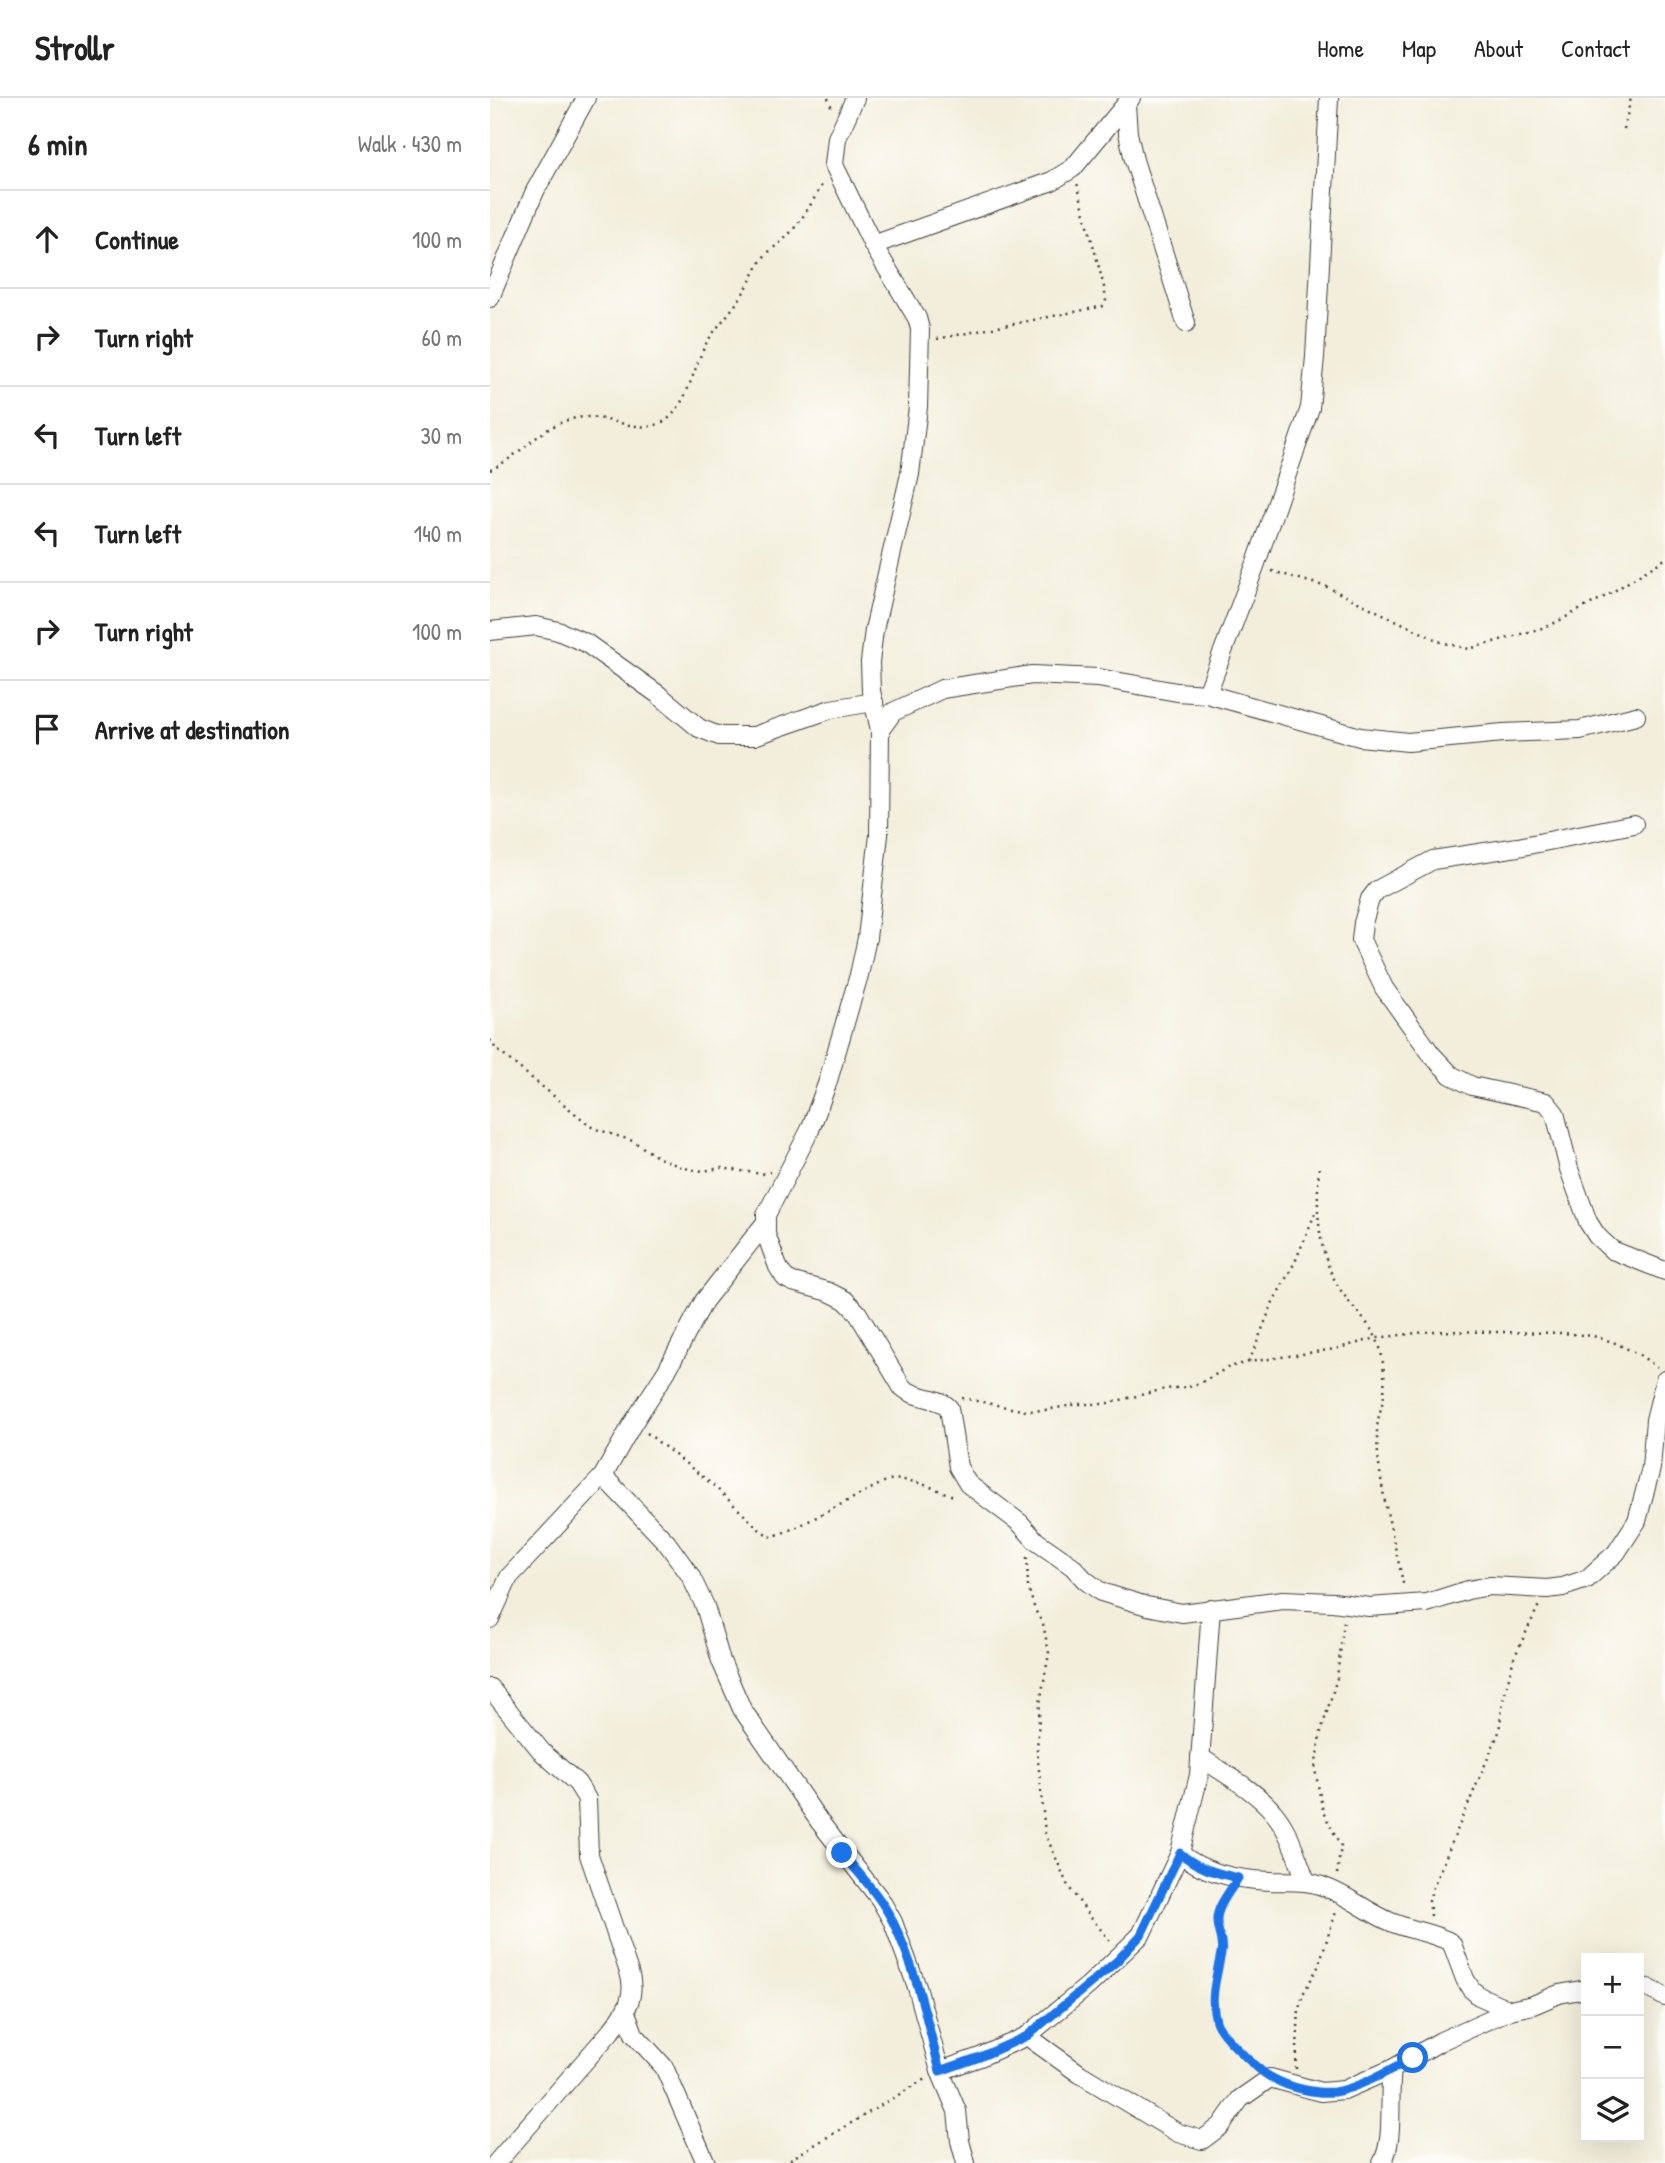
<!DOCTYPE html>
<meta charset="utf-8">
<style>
:root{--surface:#fff;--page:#f6f6f6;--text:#222;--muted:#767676;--line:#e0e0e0}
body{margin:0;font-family:"Patrick Hand",sans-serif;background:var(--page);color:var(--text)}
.controls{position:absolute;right:21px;bottom:21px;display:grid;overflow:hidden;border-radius:0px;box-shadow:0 7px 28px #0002}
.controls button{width:63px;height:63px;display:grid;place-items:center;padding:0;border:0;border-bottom:2px solid var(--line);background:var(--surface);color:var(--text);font:35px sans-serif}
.stop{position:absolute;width:21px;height:21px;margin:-16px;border:5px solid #1a73e8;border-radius:50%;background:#fff}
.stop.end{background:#1a73e8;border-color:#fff;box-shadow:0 2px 7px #0008}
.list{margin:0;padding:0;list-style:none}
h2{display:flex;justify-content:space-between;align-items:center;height:91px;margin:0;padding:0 28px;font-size:30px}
h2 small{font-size:23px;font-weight:400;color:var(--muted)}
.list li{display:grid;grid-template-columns:46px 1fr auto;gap:21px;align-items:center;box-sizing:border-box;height:98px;padding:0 28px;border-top:2px solid var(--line)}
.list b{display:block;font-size:26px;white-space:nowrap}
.list em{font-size:23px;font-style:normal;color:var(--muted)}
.icon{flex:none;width:38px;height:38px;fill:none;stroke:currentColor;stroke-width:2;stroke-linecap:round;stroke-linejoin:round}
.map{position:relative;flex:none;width:1175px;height:2065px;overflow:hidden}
header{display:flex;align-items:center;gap:42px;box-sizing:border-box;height:98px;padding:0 35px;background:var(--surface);border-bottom:2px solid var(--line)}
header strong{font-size:33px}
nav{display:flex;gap:38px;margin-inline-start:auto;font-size:24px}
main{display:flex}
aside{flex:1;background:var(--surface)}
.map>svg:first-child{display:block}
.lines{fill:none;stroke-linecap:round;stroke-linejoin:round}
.street-casing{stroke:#3c3c39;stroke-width:20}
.path{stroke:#3c3c39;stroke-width:2.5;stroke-dasharray:2 5;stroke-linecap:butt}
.street{stroke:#fff;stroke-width:18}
.route{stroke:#1a73e8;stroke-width:9}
</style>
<header>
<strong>Strollr</strong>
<nav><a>Home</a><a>Map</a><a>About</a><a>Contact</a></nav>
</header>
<main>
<aside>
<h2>6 min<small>Walk · 430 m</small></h2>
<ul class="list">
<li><svg class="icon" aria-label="ahead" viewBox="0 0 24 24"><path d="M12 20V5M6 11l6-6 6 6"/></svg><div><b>Continue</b></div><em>100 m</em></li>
<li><svg class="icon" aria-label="right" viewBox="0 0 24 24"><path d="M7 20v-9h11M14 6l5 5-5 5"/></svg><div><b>Turn right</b></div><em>60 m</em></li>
<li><svg class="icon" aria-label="left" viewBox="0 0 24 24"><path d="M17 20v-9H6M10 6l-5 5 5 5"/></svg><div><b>Turn left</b></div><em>30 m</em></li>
<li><svg class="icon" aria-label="left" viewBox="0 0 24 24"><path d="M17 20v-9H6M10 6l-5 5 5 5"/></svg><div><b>Turn left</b></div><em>140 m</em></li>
<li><svg class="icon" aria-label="right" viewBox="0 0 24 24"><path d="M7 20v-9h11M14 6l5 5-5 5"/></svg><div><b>Turn right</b></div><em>100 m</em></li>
<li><svg class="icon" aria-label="arrive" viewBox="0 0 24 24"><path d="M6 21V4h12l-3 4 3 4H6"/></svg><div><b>Arrive at destination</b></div></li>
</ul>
</aside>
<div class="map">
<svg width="1175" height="2065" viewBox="0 0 1175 2065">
<rect width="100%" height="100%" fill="#fdfcf7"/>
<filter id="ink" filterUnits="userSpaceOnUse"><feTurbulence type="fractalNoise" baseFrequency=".0143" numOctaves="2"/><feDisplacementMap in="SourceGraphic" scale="14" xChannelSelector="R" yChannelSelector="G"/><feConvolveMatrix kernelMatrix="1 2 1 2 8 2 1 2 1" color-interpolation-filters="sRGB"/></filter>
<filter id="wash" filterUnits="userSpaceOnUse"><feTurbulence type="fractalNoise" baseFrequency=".00686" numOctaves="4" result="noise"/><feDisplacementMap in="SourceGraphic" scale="28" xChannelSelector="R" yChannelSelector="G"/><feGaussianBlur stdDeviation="1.57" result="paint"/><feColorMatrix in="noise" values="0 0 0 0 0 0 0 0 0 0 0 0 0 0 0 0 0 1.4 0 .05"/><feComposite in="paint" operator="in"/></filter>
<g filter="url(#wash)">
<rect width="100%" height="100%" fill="#f3eedb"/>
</g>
<g filter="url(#ink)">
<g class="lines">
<!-- street casing -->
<g class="street-casing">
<g id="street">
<path d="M365,0L347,40L344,67L383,147L427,220L430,231L428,309L420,376L384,532L380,564L381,593L390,632L389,737L377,840L369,877L337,986L320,1032L276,1117V1136L288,1169L295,1180L303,1184L339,1194L355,1202L367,1214L412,1289C426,1302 447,1297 459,1310L468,1369L478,1386L530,1425L546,1443L582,1468L595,1482L611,1494L657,1508L692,1515L793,1502L843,1504L879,1509L937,1505L978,1492L1000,1488L1057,1491L1073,1489L1097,1481L1126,1455L1147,1423L1161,1370L1165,1322L1175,1282"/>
<polyline points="636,7 638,35 644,62 696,225"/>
<polyline points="383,147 562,83 583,70 641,0"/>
<polyline points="0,200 45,93 96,0"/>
<polyline points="0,533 46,528 68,533 96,545 169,597 209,630 229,638 264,638 341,611 384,604"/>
<polyline points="717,596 765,468 820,310 825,259 839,0"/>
<polyline points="390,632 403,614 452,591 542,577 608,580 687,594 717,596 870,639 918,644 1013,635 1090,632 1146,618"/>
<polyline points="1144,726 1028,749 943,762 887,792 880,801 873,825 871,842 894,890 942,957 961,977 982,988 1056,1004 1065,1015 1079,1071 1098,1124 1107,1138 1122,1152 1175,1173"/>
<polyline points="113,1378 177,1445 200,1477 215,1508 231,1563 252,1611 329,1723 390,1801 403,1824 427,1889 450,1973 467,2013 470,2043 476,2065"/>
<polyline points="0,1521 19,1479 113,1378 143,1325 176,1274 214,1203 276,1124"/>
<path d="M0,1590L52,1654L87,1685L97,1701L99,1757L139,1874C147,1898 136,1914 121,1933L6,2065"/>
<path d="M710,1659C735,1676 765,1692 784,1715C800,1734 807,1760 816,1783"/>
<path d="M690,1755C714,1776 750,1782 781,1783C798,1784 813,1782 829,1787C855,1795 877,1814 901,1824C919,1832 940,1834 958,1843L962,1846L975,1881L981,1891L989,1898L1020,1912L1043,1907L1069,1896L1096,1891"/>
<polyline points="1149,1889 1158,1890 1175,1899"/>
<polyline points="136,1914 144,1936 174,1969 216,2065"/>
<polyline points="537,1938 590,1976 688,2035 712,2042 731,2028 750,2001 780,1980 831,1994 854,1992 902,1971 951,1943 1020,1912"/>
<polyline points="450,1973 490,1959 537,1938 599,1887 651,1837 690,1755 709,1677 721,1510"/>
<path d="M892,2065C905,2043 898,1999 902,1971"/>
</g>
</g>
<!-- path -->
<g class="path">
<polyline points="338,0 342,10"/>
<polyline points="1134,31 1141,0"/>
<polyline points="447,241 614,208 616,202 614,189 587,85"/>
<path d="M0,372C31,358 52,326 86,320C115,314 148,339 175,323C197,309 204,267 217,244C227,228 242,213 252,197C260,185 265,171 273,160C279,152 287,148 293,142C310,127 322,104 333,85"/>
<polyline points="782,473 837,489 951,544 979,551 1059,528 1116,498 1175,461"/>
<polyline points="0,942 6,951 103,1030 143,1043 169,1060 194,1070 213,1073 231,1070 272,1076 280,1074"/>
<path d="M829,1070C826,1114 827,1160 854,1197C868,1217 886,1230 891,1254C894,1268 895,1283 894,1297C892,1309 887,1321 887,1333C887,1386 904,1439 914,1490"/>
<polyline points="759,1264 783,1204 805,1164 826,1113"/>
<polyline points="472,1300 536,1313 556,1312 588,1306 614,1306 675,1291 698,1289 712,1284 739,1269 759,1264 845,1251 887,1240 943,1233 1073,1235 1103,1238 1123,1244 1148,1256 1167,1269"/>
<path d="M157,1335L223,1387L271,1433L282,1439L307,1429L398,1382C423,1379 444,1391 466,1399"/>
<polyline points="537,1459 538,1489 545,1512 553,1526 559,1555 550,1605 547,1652 555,1735 578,1788 602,1821 621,1844"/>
<polyline points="847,1776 851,1748 833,1714 825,1671 830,1637 847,1580 854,1522"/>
<polyline points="739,1794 727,1820 732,1852 723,1894 724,1915 726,1927 733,1937 767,1968"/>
<polyline points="941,1818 939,1803 943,1789 1009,1634 1013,1602 1024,1560 1049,1507"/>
<polyline points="806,1971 809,1910 813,1896 828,1869 846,1814"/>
<polyline points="294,2065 435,1981"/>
</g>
<!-- street -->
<use href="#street" class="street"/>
</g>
</g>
<g class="lines" filter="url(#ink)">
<!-- route -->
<path class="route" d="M352,1755C370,1777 391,1799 403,1824C426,1870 437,1923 450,1973L490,1959L537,1938L627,1863L651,1837L690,1755C707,1770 726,1775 748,1780C741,1792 726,1809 727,1823C727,1834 734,1844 731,1855C727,1878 719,1899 726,1923C729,1936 770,1974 782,1980C798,1989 825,1996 844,1994C869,1990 901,1972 923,1960"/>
</g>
</svg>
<div class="controls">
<button>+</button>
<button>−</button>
<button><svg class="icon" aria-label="layers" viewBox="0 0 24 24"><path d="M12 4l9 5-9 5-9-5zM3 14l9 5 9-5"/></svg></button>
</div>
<div class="stop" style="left:923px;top:1960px"></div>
<div class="stop end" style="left:352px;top:1755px"></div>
</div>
</main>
